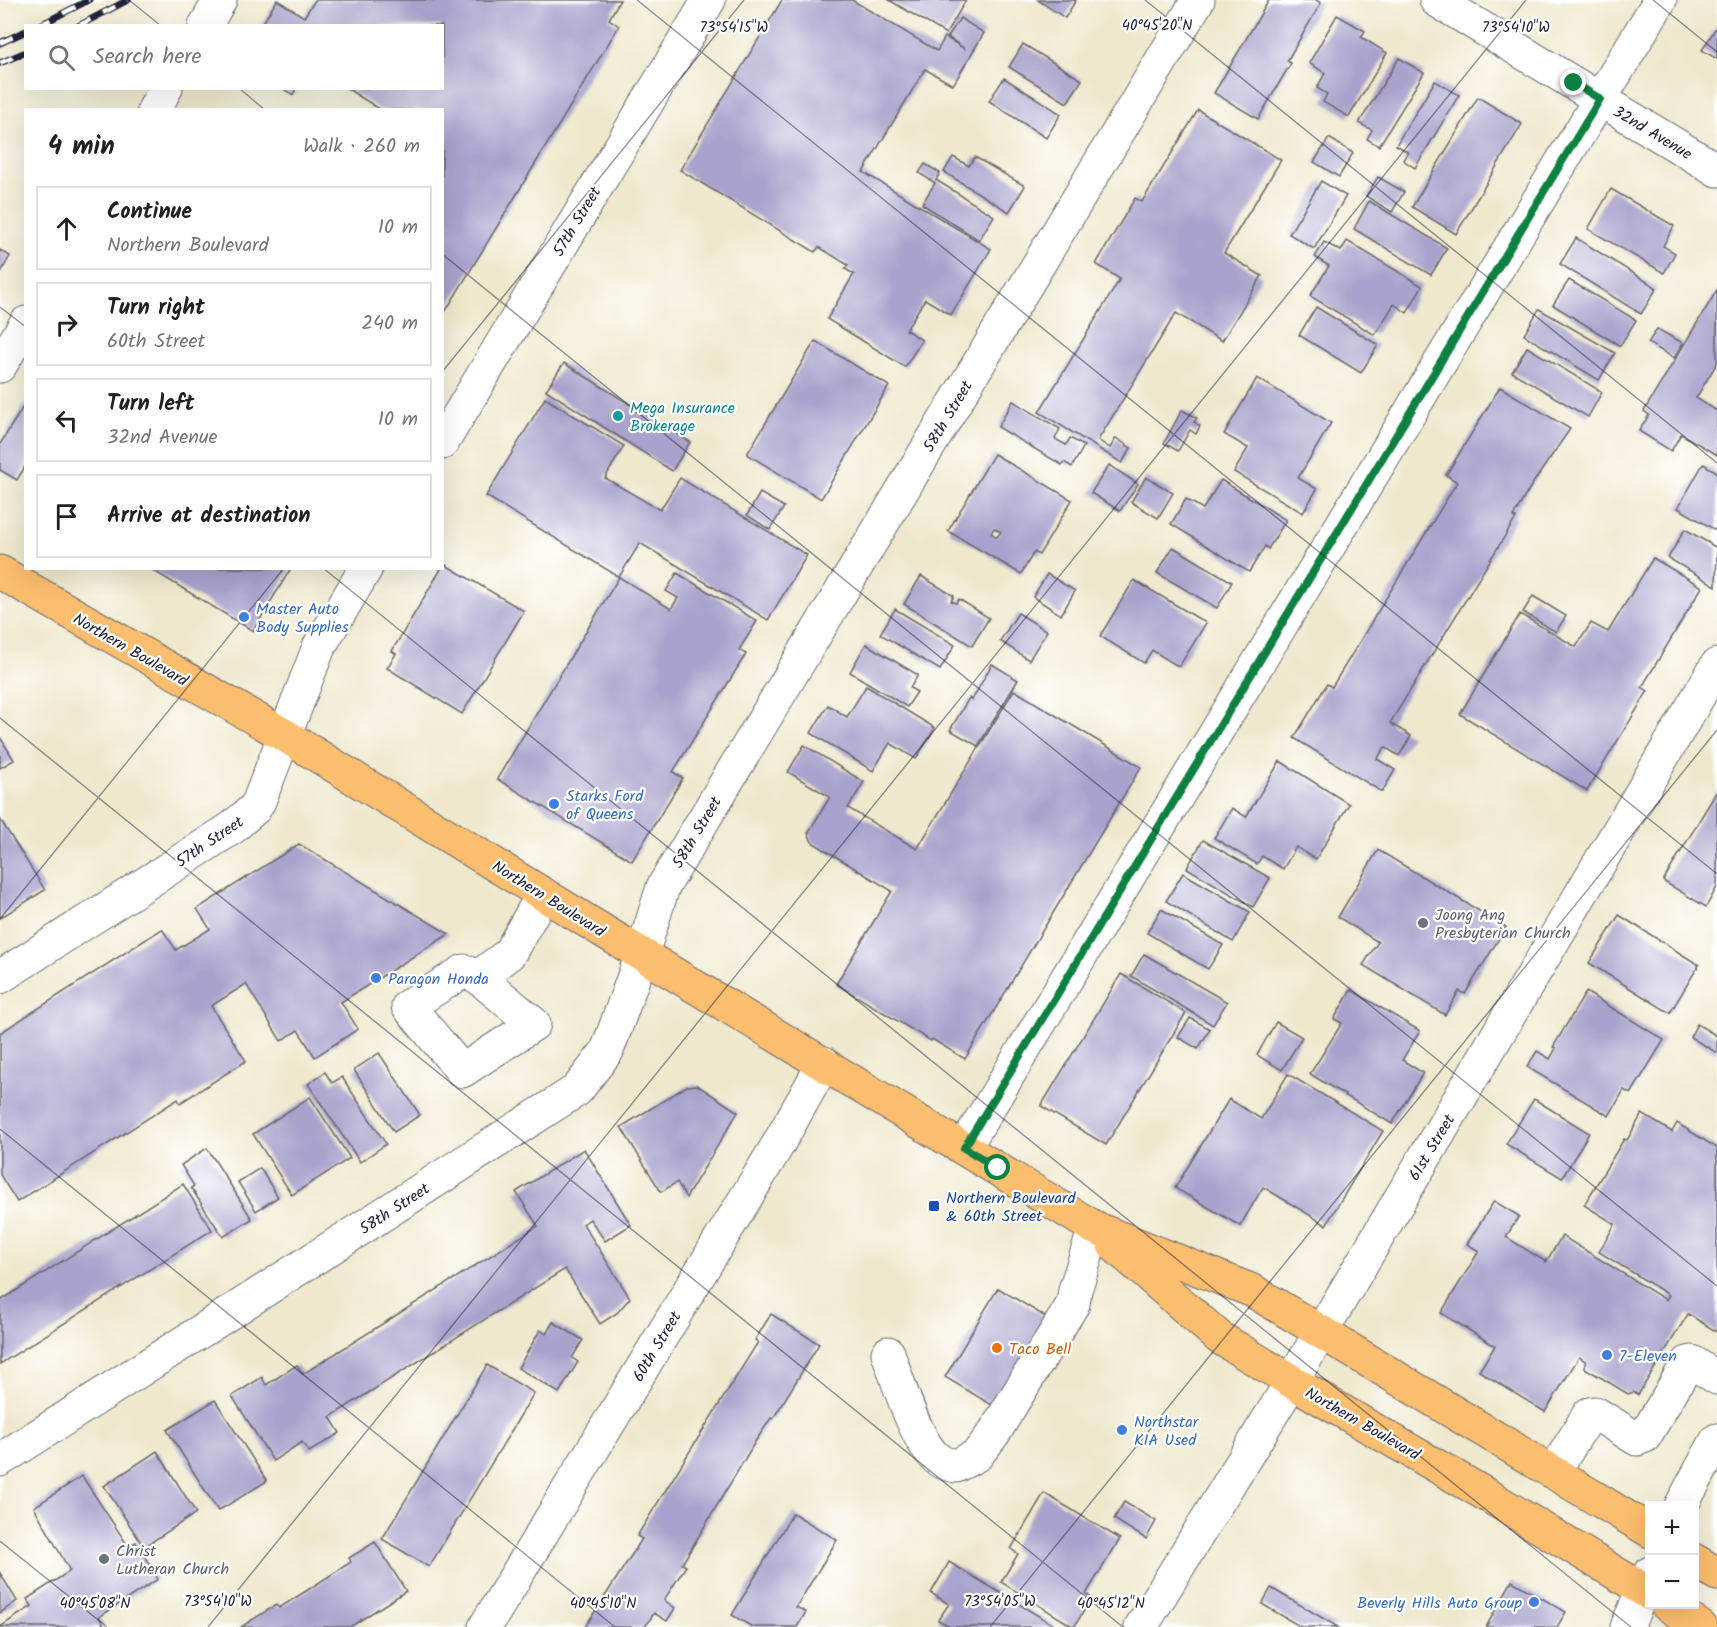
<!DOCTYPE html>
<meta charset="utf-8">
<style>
:root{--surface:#fff;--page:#f6f6f6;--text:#202124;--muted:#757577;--line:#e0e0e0}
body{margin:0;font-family:Kalam,sans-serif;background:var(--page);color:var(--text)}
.controls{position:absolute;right:18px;bottom:18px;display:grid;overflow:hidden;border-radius:0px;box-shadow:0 6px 24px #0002}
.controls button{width:54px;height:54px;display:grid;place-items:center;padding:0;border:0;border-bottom:2px solid var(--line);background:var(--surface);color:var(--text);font:30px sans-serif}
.stop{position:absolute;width:18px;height:18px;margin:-14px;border:4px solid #0b8043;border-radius:50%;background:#fff}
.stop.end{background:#0b8043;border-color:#fff;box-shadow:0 2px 6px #0008}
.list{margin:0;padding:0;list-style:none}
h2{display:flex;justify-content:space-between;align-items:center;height:78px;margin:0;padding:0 24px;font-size:26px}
h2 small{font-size:20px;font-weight:400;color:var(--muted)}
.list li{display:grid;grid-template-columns:39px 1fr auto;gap:18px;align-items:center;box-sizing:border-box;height:84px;margin:0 12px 12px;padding:0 12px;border:2px solid var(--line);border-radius:0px}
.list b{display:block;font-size:22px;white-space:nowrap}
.list p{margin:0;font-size:20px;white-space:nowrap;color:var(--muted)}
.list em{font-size:20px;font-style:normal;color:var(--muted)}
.icon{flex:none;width:33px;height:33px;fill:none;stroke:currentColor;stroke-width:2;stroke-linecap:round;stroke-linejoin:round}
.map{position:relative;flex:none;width:1717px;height:1627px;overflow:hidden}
.search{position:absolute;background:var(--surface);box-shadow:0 6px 24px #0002;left:24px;top:24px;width:420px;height:66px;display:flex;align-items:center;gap:15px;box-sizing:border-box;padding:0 21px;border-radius:0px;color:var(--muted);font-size:22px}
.panel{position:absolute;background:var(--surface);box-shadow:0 6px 24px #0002;left:24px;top:108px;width:420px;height:462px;border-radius:0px}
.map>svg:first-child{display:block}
.building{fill:#a9a2cc;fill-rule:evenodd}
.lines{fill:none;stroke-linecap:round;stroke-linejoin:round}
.minor-casing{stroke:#69676e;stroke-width:35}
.major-casing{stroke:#69676e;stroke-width:35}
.minor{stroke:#fff;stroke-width:33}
.major{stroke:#fbbd6e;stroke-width:33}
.rail-casing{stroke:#22223b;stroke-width:7}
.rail{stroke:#fff;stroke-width:4.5;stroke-dasharray:14;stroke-linecap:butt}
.route{stroke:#0b8043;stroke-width:8}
.ticks{fill:none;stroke:#22223b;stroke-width:1.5;stroke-opacity:0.45}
.culture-dot{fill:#0f9aa8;stroke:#fff;stroke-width:2}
.shop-dot{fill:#3f7fe0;stroke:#fff;stroke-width:2}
.worship-dot{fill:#6b7280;stroke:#fff;stroke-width:2}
.transit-dot{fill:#1a4fb4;stroke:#fff;stroke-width:2}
.food-dot{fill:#e8710a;stroke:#fff;stroke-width:2}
.labels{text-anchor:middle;stroke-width:4.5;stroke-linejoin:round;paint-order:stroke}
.street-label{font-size:16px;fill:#22223b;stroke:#fff}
.culture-label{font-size:16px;fill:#0d838f;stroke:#fff;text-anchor:start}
.shop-label{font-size:16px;fill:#366cbe;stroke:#fff;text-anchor:start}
.worship-label{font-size:16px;fill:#5b616d;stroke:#fff;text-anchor:start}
.transit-label{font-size:16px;fill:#164399;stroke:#fff;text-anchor:start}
.food-label{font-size:16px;fill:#c56008;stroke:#fff;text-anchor:start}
.ticks-label{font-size:15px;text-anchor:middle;fill:#22223b;stroke:#fff;stroke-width:4.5;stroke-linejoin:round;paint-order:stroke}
</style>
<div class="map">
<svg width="1717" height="1627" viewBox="0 0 1717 1627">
<rect width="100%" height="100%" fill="#fff"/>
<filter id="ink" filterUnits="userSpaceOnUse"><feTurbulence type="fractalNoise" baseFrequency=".0167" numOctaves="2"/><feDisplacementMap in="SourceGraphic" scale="12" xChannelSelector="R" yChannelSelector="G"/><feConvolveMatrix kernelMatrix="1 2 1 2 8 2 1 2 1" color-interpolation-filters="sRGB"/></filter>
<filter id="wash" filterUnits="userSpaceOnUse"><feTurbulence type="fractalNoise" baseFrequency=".008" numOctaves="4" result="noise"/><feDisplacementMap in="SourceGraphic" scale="24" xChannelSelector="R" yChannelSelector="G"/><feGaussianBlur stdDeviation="1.35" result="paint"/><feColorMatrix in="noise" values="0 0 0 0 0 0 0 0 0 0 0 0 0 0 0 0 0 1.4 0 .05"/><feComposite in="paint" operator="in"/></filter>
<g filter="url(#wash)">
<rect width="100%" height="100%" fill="#eee8cc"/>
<g id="blocks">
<!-- building -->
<g class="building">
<polygon points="277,0 304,17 315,0 620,0 609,19 619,26 442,317 442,110 381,110 346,88 442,88 442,26 261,26"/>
<polygon points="782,0 852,0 937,51 945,37 965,49 948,37 960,18 984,33 953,85 925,69 863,172 991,249 951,315 925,299 906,330 922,340 905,367 827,319 854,274 845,269 848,265 819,247 815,252 680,170"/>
<polygon points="889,0 966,0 946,34"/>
<polygon points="1038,0 1076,0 1065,18"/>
<polygon points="1269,0 1316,0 1321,3 1287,61 1291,63 1258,119 1214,93"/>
<polygon points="1337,15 1365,31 1361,37 1387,53 1349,117 1323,102 1327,94 1317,88 1325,73 1309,63"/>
<polygon points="1717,26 1717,59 1702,50"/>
<polygon points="1023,44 1082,80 1067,103 1009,67"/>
<polygon points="1399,58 1424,73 1379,146 1367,139 1372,130 1359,123"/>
<polygon points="1004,78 1061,114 1046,138 989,101"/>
<polygon points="1435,81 1459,95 1415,168 1403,160 1408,152 1396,145"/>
<polygon points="282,88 296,88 293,95"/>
<polygon points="1478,97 1522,124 1456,234 1412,207"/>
<polygon points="1198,110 1281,160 1224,253 1262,276 1222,341 1176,313 1098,440 1110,448 1116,438 1131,448 1122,463 1039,412 1120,279 1096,264 1135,198 1142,202"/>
<polygon points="1329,138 1353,153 1339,177 1314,162"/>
<polygon points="953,157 969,166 975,157 1025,186 1009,212 944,172"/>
<polygon points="925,164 940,173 936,180 994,216 979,240 922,204 935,183 919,173"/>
<polygon points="1378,177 1404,192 1392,212 1366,196"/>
<polygon points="1321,181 1346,196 1314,249 1289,234"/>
<polygon points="1611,189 1674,226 1663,246 1675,253 1664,273 1588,229"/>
<polygon points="1369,201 1447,248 1431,275 1354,229"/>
<polygon points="1576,238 1657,288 1641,314 1560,264"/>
<polygon points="1347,241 1422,286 1407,313 1394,304 1375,335 1310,296 1329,266 1315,257 1324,242 1341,251"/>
<polygon points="0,250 10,256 0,274"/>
<polygon points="1569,280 1636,320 1620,346 1553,305"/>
<polygon points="1717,290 1717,363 1696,398 1717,411 1717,455 1681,434 1671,451 1639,431 1649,415 1644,411"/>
<polygon points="1316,307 1378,345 1361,373 1299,335"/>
<polygon points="1539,309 1615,353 1599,380 1524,335"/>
<polygon points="1657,329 1683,343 1674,358 1648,343"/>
<polygon points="815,341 889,386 821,499 747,454"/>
<polygon points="1527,347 1602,392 1588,417 1512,372"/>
<polygon points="564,363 690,442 672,471 546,390"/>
<polygon points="1257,378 1331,423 1298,478 1317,489 1303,513 1234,472 1248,448 1224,434"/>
<polygon points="1500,387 1570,429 1531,486 1513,517 1516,518 1390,723 1411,736 1399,756 1385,747 1377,759 1395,770 1382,792 1294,738 1327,684 1332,687 1457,482 1446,475"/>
<polygon points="545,398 624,446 605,478 660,510 680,478 807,555 768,620 640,543 619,577 486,496"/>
<polygon points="1013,401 1060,429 1055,439 1066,445 1070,438 1084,446 1072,467 1064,462 1062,465 998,427"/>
<polygon points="26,402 26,465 17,480 0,470 0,444"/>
<polygon points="1182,410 1197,418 1194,422 1200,426 1196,434 1190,430 1178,451 1164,443"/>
<path d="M994,454L1072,500L1039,555L1034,552L1021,574L948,531ZM994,528L1001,532L997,537L991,533Z"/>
<polygon points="1703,464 1717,472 1717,531 1678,508"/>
<polygon points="1109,465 1138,484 1120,511 1091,493"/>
<polygon points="1146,477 1173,493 1158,518 1131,502"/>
<polygon points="1221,480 1286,520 1268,549 1265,546 1249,572 1171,524 1186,499 1203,509"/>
<polygon points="760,493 784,507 770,530 747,515"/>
<polygon points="1685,529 1717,548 1716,586 1668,558"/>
<polygon points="1173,547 1232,582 1217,608 1157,573"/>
<polygon points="1653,558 1702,587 1642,687 1648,691 1587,791 1460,714 1520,614 1576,647 1591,623 1608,632"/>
<polygon points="444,564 524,611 462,714 387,668 396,654 392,651"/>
<polygon points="149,568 291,568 253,631"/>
<polygon points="677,573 757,621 739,650 746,654 673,772 683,778 632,861 497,779 619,577 671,609 678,598 666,591"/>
<polygon points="1047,574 1075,591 1061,615 1033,597"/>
<polygon points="921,576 954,596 951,601 956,603 959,599 989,618 972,646 904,604"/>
<polygon points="1134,580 1206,623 1179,667 1152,650 1144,663 1100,636"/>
<polygon points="1533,596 1566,616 1556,632 1523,612"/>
<polygon points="895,609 955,645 940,670 880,634"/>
<polygon points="1018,613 1047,631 1029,660 1000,641"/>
<polygon points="866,644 918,675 910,688 917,692 907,707 850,672"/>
<polygon points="992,664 1018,680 978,746 950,730 969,698 972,700"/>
<polygon points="866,686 935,728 916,759 890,743 873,771 811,733 828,705 847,717"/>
<polygon points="1014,690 1141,767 965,1059 932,1039 931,1041 836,984 892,891 812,842 808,833 830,797 788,772 804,745 864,782 848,808 917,849"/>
<polygon points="0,737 14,760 0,768"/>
<polygon points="1280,761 1349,804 1316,859 1296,847 1283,869 1262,856 1257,864 1214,838 1232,808 1246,817"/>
<polygon points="1717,791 1717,887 1706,907 1663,881"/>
<polygon points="0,819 45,890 0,918"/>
<polygon points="1203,840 1270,878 1253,907 1187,868"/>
<polygon points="299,844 449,934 341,1002 358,1029 315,1057 298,1030 281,1041 246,984 211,1006 246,1061 180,1103 178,1099 17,1202 0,1175 0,1033 162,929 176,950 210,929 197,909"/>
<polygon points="1378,850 1506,927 1465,994 1459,991 1445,1015 1363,965 1378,942 1338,917"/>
<polygon points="1183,873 1250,912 1233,942 1166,901"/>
<polygon points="1161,909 1223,945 1208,969 1147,933"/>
<polygon points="1619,915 1699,965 1670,1013 1589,963"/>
<polygon points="1144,954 1227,1002 1213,1025 1131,976"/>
<polygon points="1121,974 1186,1013 1106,1145 1041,1106"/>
<polygon points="1351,990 1420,1031 1402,1060 1423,1073 1392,1124 1310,1074 1342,1023 1334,1019"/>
<polygon points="1586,992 1664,1040 1631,1094 1624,1090 1609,1116 1527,1067 1537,1051 1550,1059 1556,1048 1553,1047"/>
<polygon points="1190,1018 1210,1029 1198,1049 1178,1037"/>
<polygon points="1276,1022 1302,1037 1282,1070 1257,1055"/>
<polygon points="1697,1024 1717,1036 1717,1053 1690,1037"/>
<polygon points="379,1053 420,1115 394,1132 354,1070"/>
<polygon points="325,1072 332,1083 342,1077 386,1144 360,1162 308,1084"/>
<polygon points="1288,1074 1383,1131 1326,1225 1263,1187 1240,1226 1175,1188 1229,1099 1261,1119"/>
<polygon points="697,1085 738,1112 686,1198 677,1182 661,1192 621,1127 687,1086"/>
<polygon points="310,1097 350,1158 292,1195 253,1134"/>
<polygon points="1534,1099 1589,1133 1562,1178 1506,1144"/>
<polygon points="1642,1114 1672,1132 1677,1123 1717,1148 1717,1332 1688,1314 1638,1395 1634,1392 1628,1394 1585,1368 1585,1361 1579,1357 1545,1412 1479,1371 1495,1346 1441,1313 1479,1251 1467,1244 1494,1201 1519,1216 1506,1237 1546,1262 1562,1236 1666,1300 1669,1295 1599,1252 1615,1224 1584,1205 1624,1139 1627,1140"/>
<polygon points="207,1148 252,1219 223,1237 191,1188 194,1186 181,1165"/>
<polygon points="584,1149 631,1225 605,1241 590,1219 583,1224 630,1298 617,1313 600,1324 565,1269 330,1417 340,1433 309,1452 302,1442 273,1461 232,1396 262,1377 266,1385 297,1365 303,1374 538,1226 516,1192"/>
<polygon points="260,1168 278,1197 256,1211 238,1182"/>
<polygon points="183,1184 212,1230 0,1364 0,1301"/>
<polygon points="998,1288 1049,1319 995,1407 945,1377"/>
<polygon points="771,1314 819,1344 773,1419 771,1418 755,1442 682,1564 686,1566 664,1600 675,1608 667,1621 654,1613 645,1627 585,1627 642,1539 637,1536 758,1342 755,1340"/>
<polygon points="553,1322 583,1340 572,1358 578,1362 559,1393 518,1368 540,1330 546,1334"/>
<polygon points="487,1365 534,1393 429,1567 382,1539"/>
<polygon points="215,1400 267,1481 218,1511 167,1430"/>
<polygon points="157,1451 196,1513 144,1547 104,1486"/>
<polygon points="82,1476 128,1546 136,1542 158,1579 99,1617 105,1627 0,1627 32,1606 27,1599 70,1571 34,1507"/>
<polygon points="1044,1493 1120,1539 1086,1594 1092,1598 1074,1627 1001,1582 1018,1554 1011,1549"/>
<polygon points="1124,1502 1156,1521 1146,1539 1114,1519"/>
<polygon points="793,1513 837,1540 796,1607 806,1612 797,1627 752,1627 732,1615"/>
<polygon points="375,1542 406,1591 381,1607 350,1627 241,1627 276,1605 279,1608 303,1593 351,1562 349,1558"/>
<polygon points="949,1562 1057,1627 950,1627 938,1620 949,1604 931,1593"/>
<polygon points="0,1573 17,1601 0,1613"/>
<polygon points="1512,1581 1566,1612 1557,1627 1486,1627"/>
<polygon points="1271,1588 1338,1627 1301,1627 1262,1604"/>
</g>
</g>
</g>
<g filter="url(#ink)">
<use href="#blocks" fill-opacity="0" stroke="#69676e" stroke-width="1.5"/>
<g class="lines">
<!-- minor casing -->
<g class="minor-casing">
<g id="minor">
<polyline points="1436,0 1717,170"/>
<polyline points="205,26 220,0"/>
<polyline points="154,110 166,88"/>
<polyline points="0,366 26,323"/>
<polyline points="442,443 709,0"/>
<polyline points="0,977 232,828 255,808 259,801 319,647 366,568"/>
<polyline points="478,977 534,1024 462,1071 408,1006 464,971 478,977 509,954 543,894"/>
<polyline points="964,1148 1660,0"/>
<path d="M888,1353C898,1380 917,1449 942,1462C946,1464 952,1465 956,1466L977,1455L994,1433L1073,1304L1075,1290L1095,1228"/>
<polyline points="0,1460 577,1090 607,1051 642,954 663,887 1198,0"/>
<polyline points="1554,1472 1589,1414 1595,1413 1637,1439 1645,1436 1688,1363 1692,1362 1717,1378"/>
<polyline points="1681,1506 1717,1440"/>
<polyline points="485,1627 776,1148 824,1063"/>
<polyline points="1141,1627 1292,1381 1717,665"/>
<polyline points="1627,1627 1650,1573"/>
</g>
</g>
<!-- major casing -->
<g class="major-casing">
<g id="major">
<polyline points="0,572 284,735 608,934 1095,1228 1253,1291 1650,1531"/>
<polyline points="1114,1245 1220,1338 1321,1399 1492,1498 1650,1594"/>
<polyline points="1694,1560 1717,1574"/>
<polyline points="1666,1604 1701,1627"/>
</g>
</g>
<!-- minor -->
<use href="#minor" class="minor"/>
<!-- major -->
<use href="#major" class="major"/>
<!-- rail casing -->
<g class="rail-casing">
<g id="rail">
<polyline points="38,26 89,0"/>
<polyline points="78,26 128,0"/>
<polyline points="0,43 26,31"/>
<polyline points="0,63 26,52"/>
</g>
</g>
<!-- rail -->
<use href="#rail" class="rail"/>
</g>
</g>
<g class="lines" filter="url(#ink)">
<!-- route -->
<polyline class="route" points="998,1168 964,1148 1600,99 1574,83"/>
</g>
<!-- ticks -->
<path class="ticks" d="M129,0L161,26M637,0L1717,874M1145,0L1717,463M1653,0L1717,52M239,88L265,110M442,254L1717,1286M0,307L26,327M442,372L744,0M323,568L1631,1627M0,718L1123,1627M0,919L284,568M0,1129L615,1627M0,1541L107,1627M208,1627L1526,0M990,1627L1717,730"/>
<!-- markers -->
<circle class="culture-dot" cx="618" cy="416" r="6"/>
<g class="shop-dot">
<circle cx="244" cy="617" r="6"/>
<circle cx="554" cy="804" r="6"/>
<circle cx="376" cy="978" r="6"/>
<circle cx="1607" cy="1355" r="6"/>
<circle cx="1122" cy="1430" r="6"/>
<circle cx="1534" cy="1602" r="6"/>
</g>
<g class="worship-dot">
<circle cx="1423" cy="923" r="6"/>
<circle cx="104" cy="1559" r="6"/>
</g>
<rect class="transit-dot" x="928" y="1200" width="12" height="12" rx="3"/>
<circle class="food-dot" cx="997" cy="1348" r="6"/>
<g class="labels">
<!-- street labels -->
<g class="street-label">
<text transform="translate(1653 132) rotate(31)" y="6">32nd Avenue</text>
<text transform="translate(576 221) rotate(-59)" y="6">57th Street</text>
<text transform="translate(947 416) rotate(-59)" y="6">58th Street</text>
<text transform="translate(131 649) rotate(30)" y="6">Northern Boulevard</text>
<text transform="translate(696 832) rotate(-59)" y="6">58th Street</text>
<text transform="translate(209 841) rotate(-34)" y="6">57th Street</text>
<text transform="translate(549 898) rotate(32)" y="6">Northern Boulevard</text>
<text transform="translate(1431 1147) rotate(-59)" y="6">61st Street</text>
<text transform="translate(394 1208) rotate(-33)" y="6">58th Street</text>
<text transform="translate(656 1346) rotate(-59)" y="6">60th Street</text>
<text transform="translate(1363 1423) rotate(30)" y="6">Northern Boulevard</text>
</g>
<!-- culture labels -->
<g class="culture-label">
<text x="630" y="413">Mega Insurance<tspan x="630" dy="18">Brokerage</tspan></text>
</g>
<!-- shop labels -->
<g class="shop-label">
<text x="256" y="614">Master Auto<tspan x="256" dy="18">Body Supplies</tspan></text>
<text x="566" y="801">Starks Ford<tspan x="566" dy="18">of Queens</tspan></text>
<text x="388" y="984">Paragon Honda</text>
<text x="1619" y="1361">7-Eleven</text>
<text x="1134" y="1427">Northstar<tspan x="1134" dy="18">KIA Used</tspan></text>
<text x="1522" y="1608" text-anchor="end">Beverly Hills Auto Group</text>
</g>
<!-- worship labels -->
<g class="worship-label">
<text x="1435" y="920">Joong Ang<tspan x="1435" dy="18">Presbyterian Church</tspan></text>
<text x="116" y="1556">Christ<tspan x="116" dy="18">Lutheran Church</tspan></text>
</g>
<!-- transit labels -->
<g class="transit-label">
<text x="946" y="1203">Northern Boulevard<tspan x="946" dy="18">&amp; 60th Street</tspan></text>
</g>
<!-- food labels -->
<g class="food-label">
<text x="1009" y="1354">Taco Bell</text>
</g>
</g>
<g class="ticks-label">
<text x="1157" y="30">40°45'20"N</text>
<text x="734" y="32">73°54'15"W</text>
<text x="1516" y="32">73°54'10"W</text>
<text x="218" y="1606">73°54'10"W</text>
<text x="1000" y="1606">73°54'05"W</text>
<text x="95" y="1608">40°45'08"N</text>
<text x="603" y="1608">40°45'10"N</text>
<text x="1111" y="1608">40°45'12"N</text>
</g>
</svg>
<div class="controls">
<button>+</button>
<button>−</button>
</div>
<div class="stop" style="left:998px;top:1168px"></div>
<div class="stop end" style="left:1574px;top:83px"></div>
<div class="search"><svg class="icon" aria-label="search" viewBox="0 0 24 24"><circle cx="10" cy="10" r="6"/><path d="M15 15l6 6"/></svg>Search here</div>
<section class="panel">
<h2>4 min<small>Walk · 260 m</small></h2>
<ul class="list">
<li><svg class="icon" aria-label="ahead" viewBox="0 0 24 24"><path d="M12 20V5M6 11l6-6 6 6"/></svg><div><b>Continue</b><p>Northern Boulevard</p></div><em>10 m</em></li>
<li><svg class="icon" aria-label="right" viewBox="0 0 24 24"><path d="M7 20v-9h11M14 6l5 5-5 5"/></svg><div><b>Turn right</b><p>60th Street</p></div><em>240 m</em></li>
<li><svg class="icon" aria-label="left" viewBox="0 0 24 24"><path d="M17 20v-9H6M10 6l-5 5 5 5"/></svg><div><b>Turn left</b><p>32nd Avenue</p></div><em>10 m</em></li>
<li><svg class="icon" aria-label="arrive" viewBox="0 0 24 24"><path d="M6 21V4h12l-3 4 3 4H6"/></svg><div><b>Arrive at destination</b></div></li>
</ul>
</section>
</div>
